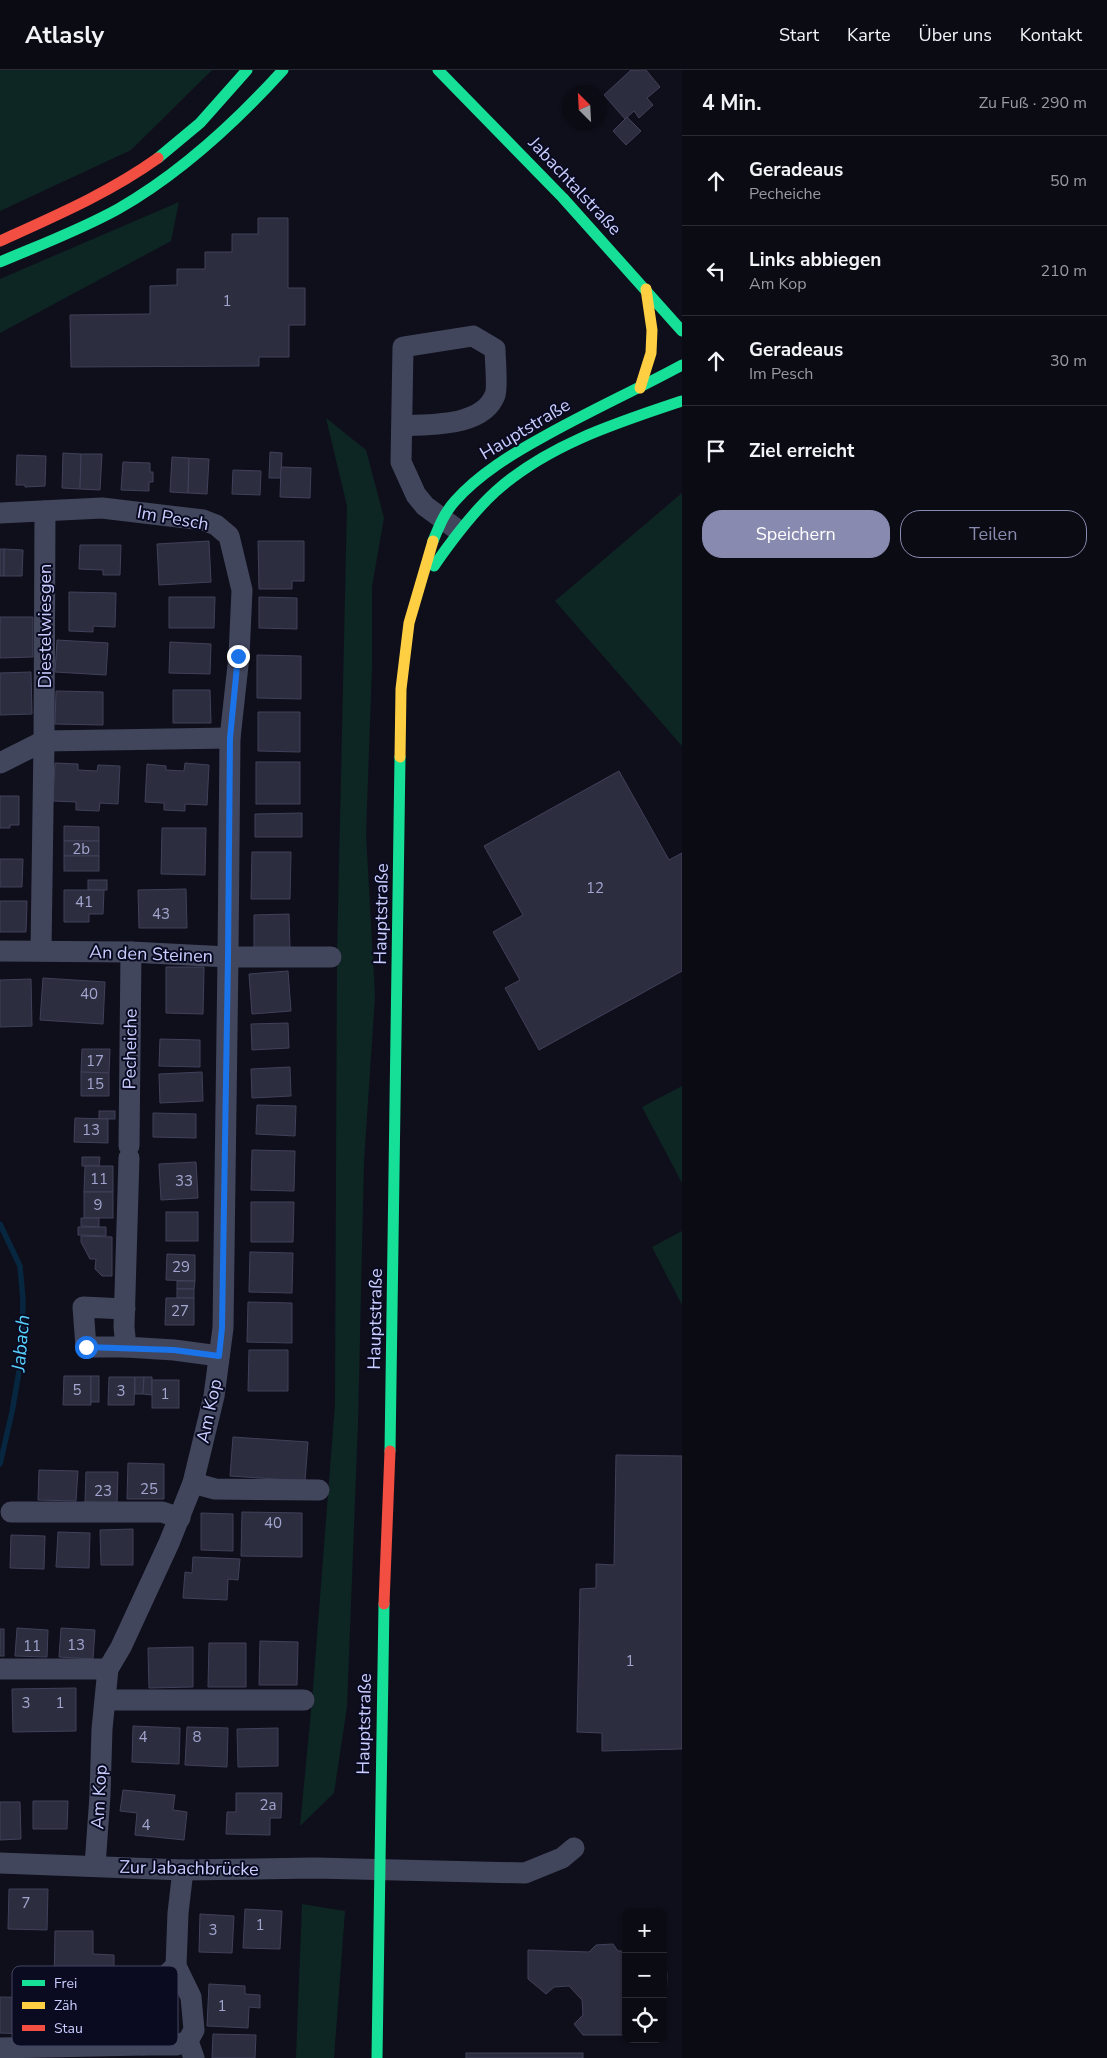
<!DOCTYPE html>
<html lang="de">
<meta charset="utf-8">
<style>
:root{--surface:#0b0b14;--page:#14141d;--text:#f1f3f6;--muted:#9a9ba0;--line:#2b2b34;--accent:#888aaf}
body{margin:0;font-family:"Nunito Sans",sans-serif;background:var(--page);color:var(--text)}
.controls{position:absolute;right:15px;bottom:15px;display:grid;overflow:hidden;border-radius:10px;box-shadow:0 1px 4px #0004}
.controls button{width:45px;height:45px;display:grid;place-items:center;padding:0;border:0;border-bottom:1px solid var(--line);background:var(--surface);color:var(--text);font:25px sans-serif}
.compass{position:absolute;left:562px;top:15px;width:45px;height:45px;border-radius:50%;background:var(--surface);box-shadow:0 1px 4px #0004;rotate:336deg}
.stop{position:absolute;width:15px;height:15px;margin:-11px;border:4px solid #1a73e8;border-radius:50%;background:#fff}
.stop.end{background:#1a73e8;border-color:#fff;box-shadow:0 1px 5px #0008}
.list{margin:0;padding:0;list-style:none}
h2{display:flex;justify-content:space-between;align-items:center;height:65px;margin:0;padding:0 20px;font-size:21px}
h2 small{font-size:16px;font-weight:400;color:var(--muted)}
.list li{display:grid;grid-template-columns:32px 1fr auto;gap:15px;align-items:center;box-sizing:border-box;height:90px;padding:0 20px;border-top:1px solid var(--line)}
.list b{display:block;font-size:19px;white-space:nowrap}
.list p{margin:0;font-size:16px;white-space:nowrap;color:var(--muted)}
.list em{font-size:16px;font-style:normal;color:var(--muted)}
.actions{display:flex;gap:10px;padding:15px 20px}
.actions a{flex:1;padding:11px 0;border:1px solid var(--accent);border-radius:20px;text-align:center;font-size:18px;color:var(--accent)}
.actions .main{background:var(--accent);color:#fff}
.icon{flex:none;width:28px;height:28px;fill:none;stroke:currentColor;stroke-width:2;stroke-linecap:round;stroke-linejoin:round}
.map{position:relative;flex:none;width:682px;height:1988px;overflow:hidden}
header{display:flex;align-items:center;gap:30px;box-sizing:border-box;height:70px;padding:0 25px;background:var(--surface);border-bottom:1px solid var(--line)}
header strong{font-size:24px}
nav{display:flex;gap:28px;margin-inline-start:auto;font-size:18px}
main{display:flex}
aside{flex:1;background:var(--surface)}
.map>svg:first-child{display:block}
.green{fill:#0d2623}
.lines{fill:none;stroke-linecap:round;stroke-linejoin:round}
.stream{stroke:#07263f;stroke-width:5.5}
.building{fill:#2c2d3e;stroke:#40415a}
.street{stroke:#42465d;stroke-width:21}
.fast{stroke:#16e098;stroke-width:11}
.slow{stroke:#ffcf43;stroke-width:11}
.jam{stroke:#f24e42;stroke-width:11}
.route{stroke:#1a73e8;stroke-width:6}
.labels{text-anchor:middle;stroke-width:4;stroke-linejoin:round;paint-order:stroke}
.number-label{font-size:15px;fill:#a2a5cf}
.street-label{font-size:18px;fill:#c9cdff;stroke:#0a0b20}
.water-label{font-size:19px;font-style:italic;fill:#57d2ff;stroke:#0a0b20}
.key{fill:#0a0b20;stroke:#434563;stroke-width:1}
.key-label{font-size:14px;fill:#c9cdff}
</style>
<header>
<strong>Atlasly</strong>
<nav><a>Start</a><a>Karte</a><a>Über uns</a><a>Kontakt</a></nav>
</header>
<main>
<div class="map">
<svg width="682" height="1988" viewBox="0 0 682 1988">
<rect width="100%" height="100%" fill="#0f0f1b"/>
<!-- green -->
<g class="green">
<polygon points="0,0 212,0 131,80 0,141"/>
<polygon points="179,132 171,171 0,263 0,209"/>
<polygon points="326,348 366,380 384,448 372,516 372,598 366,764 375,926 364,1092 358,1353 347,1637 334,1723 300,1756 312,1631 335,1334 337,887 347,436"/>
<polygon points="682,423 682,676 555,531"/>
<polygon points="682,1016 682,1113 642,1037"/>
<polygon points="682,1161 682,1235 652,1177"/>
<polygon points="302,1834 345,1841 334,1988 296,1988"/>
</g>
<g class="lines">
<!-- stream -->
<polyline class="stream" points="0,1154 20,1196 23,1230 22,1284 12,1342 0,1394"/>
</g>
<!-- building -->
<g class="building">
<polygon points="631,0 646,0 660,17 647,28 653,35 639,48 634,41 625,49 604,25"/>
<polygon points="627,47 641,61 626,75 613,61"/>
<polygon points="258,148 288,148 288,218 305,218 305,255 289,255 289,287 259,287 259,296 71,297 70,245 150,244 150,216 177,215 177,199 205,199 205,182 232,182 232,164 258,164"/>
<polygon points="270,382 282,383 281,408 269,408"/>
<polygon points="63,383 81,384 80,419 62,418"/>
<polygon points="81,384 102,384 100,420 80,419"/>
<polygon points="17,385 46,386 45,416 25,417 25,415 16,415"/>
<polygon points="172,387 189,388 188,423 170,422"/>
<polygon points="189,388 209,389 207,424 188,423"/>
<polygon points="123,392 150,393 150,402 153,402 153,412 149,412 149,421 121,420"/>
<polygon points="281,397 311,398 310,428 280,427"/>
<polygon points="233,400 261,401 260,425 232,424"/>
<polygon points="209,471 211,512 159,515 157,474"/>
<polygon points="258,471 304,471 304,511 292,511 292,519 259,519"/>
<polygon points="80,475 121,475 120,505 103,505 103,500 79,499"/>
<rect x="0" y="479" width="4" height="27"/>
<polygon points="4,479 23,480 22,506 4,506"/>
<polygon points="69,522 116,523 115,557 93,556 93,562 69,561"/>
<polygon points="169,527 215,527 214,558 169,558"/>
<polygon points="259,527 297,528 297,559 259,558"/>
<polygon points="0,547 33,547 33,587 0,588"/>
<polygon points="57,570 108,573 106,605 55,602"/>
<polygon points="170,572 211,574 210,604 169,603"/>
<polygon points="257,585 301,586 301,629 257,628"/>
<polygon points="31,602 32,644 0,645 0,603"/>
<polygon points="173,620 210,620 211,653 173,653"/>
<polygon points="56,621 103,622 103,655 55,654"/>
<polygon points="258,642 300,642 300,682 258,681"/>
<rect x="256" y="692" width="44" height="42"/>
<polygon points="55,693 78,694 78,700 97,701 98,695 120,696 118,734 100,733 99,741 76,740 76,732 53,731"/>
<polygon points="185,693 209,695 207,735 185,734 185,741 164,740 164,733 145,732 147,694 166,696 166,700 184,701"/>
<polygon points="619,701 669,790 682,783 682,901 539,980 505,918 520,910 493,862 523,845 484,776"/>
<polygon points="0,726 19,726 19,755 10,755 10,758 0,758"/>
<polygon points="302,743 302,767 255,767 255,744"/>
<polygon points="64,756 99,757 99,771 64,771"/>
<polygon points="162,758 206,758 205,805 161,804"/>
<rect x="64" y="771" width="35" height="15"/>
<polygon points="252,782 291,782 290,829 251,829"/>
<rect x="64" y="786" width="35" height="15"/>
<polygon points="0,789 23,789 22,817 0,817"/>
<rect x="88" y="810" width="19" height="10"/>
<polygon points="186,819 187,858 139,858 138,820"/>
<polygon points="64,820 104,820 103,844 89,844 89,852 64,852"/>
<polygon points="0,831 27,831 26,862 0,862"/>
<polygon points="289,844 290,879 254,880 254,845"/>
<polygon points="166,897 204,897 203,944 166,943"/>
<polygon points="288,901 291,941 252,944 249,904"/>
<polygon points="43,908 105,912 103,954 40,950"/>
<polygon points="31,909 32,956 0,957 0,910"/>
<polygon points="288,953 289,978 252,980 251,954"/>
<polygon points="160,969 200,970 200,997 159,996"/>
<polygon points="82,979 110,979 109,1003 81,1002"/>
<polygon points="290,997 291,1026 252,1028 251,999"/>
<polygon points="81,1002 109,1003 109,1026 81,1026"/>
<polygon points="202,1002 203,1031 160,1033 159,1004"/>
<polygon points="257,1035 296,1036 295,1066 256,1064"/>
<rect x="99" y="1041" width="16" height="8"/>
<polygon points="153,1043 196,1044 196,1068 153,1067"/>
<polygon points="75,1048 108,1049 108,1073 74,1072"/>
<polygon points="252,1080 295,1081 294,1121 251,1120"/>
<polygon points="82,1087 100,1087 99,1096 82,1096"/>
<polygon points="196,1092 198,1128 161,1130 159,1094"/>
<polygon points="85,1096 113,1096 113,1122 84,1122"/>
<rect x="84" y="1122" width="29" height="26"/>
<polygon points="251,1132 294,1132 293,1172 251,1172"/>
<rect x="166" y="1142" width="32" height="29"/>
<polygon points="81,1148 99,1148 99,1157 81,1156"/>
<polygon points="78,1157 106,1157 106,1166 78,1165"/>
<polygon points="81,1166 112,1167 112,1206 102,1206 95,1199 96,1189 90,1189 81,1172"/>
<polygon points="250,1182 293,1183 292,1223 249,1222"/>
<polygon points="167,1184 195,1185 195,1211 166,1210"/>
<polygon points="177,1211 195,1211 194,1219 177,1219"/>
<rect x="177" y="1219" width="17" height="9"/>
<polygon points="166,1228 194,1228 194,1255 165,1255"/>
<polygon points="248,1232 292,1233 292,1273 247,1272"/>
<polygon points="249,1280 288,1280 288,1321 248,1321"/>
<polygon points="64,1306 91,1306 91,1335 63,1335"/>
<rect x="91" y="1306" width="8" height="26"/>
<polygon points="109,1307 135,1307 134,1335 108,1335"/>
<polygon points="135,1307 144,1307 143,1324 135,1324"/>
<polygon points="144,1307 152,1307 152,1325 143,1324"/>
<rect x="152" y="1310" width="27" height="28"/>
<polygon points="233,1367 308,1372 305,1411 230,1406"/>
<polygon points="616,1385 682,1386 682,1679 602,1681 602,1663 577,1662 580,1519 596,1518 596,1494 614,1495"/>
<polygon points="128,1393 164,1394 164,1429 127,1429"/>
<polygon points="39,1400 78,1401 76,1431 38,1430"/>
<polygon points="86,1402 118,1402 117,1433 85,1432"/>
<polygon points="242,1442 302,1443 302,1487 241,1486"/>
<polygon points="201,1443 233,1444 233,1481 201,1480"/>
<polygon points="133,1459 133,1495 101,1495 100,1460"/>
<polygon points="58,1462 90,1463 89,1498 56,1497"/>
<polygon points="11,1465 45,1466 44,1499 10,1498"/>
<polygon points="193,1487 240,1489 238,1510 228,1509 227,1530 183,1528 185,1502 192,1503"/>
<polygon points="17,1558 48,1560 47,1587 15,1586"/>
<polygon points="61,1558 95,1560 93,1589 59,1587"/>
<rect x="0" y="1559" width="4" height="27"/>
<polygon points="260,1571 298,1572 297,1615 259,1615"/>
<polygon points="209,1573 246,1573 246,1617 208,1617"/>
<polygon points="193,1577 193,1617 149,1618 148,1578"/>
<polygon points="76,1618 76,1661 13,1662 12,1619"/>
<polygon points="133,1656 180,1658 179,1694 132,1692"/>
<polygon points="187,1657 228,1658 227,1697 185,1695"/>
<polygon points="278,1658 278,1696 238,1697 237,1659"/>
<polygon points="123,1720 175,1725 173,1740 187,1742 184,1770 135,1765 137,1743 120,1741"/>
<polygon points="236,1723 282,1723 281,1748 270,1748 270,1765 226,1764 227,1742 236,1742"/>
<polygon points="33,1731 68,1731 67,1759 33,1759"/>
<polygon points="0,1732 20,1732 21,1769 0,1770"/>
<polygon points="9,1819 48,1819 47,1860 8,1859"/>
<polygon points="245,1839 282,1841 280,1879 243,1878"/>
<polygon points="200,1844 234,1846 232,1883 199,1882"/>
<polygon points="55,1861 93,1861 93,1884 114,1885 114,1908 88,1908 87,1914 54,1914"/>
<polygon points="613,1874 618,1881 626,1881 626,1929 624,1931 623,1945 626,1948 626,1961 623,1965 583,1965 574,1954 583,1945 582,1930 569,1916 554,1917 546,1924 528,1909 528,1880 589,1882 596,1875"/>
<polygon points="663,1882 665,1882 667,1906 666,1931 663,1928"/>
<polygon points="209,1914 245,1916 245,1924 260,1925 260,1938 249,1937 248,1958 207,1956"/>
<polygon points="0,1927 55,1928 54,1965 0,1963"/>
<polygon points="213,1964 256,1965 255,1988 212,1988"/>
<rect x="466" y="1983" width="117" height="5"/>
</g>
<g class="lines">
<!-- street -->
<g class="street">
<path d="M402,356C430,354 483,357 495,325C498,318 495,288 495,279L473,266L403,277L401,392L416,425L425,436L455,458"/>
<polyline points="0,443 102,438 203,450 216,455 229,466 242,520 239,586 230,668 228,887 223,1258 214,1326 193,1413 169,1473 121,1577 108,1599 102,1659 100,1725 95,1796"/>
<polyline points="0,693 44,671 230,668"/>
<polyline points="41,880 44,671 45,441"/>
<polyline points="0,881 131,882 228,887 331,887"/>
<polyline points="129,1076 131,882"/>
<polyline points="129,1088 124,1257 126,1277 174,1280 219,1286"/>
<polyline points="125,1239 83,1237 86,1277 126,1277"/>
<polyline points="193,1413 215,1419 319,1420"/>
<polyline points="11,1442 162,1442 180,1448"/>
<polyline points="0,1599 108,1599"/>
<polyline points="106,1630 304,1630"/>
<polyline points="0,1793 183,1800 315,1798 525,1803 562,1788 574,1778"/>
<polyline points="176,1896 191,1927 194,1960 188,1971 194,1988"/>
<polyline points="143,1975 177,1975 188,1971"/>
<polyline points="0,1978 143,1975 155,1964 158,1913 176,1896 178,1843 183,1800"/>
</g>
<!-- fast -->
<g class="fast">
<polyline points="438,0 563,128 682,261"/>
<polyline points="158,88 200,53 247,0"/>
<path d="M0,192C40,175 80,160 118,139C181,103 234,54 283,0"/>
<path d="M433,471C439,457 444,443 455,431C479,404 512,384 543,367C589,341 636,320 682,295"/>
<path d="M434,496C452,470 471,444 495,422C547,375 616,353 682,331"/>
<polyline points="390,1381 400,687"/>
<polyline points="377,1988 384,1534"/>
</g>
<!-- slow -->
<g class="slow">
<polyline points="640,318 651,283 652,260 646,219"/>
<polyline points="400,687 401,619 409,553 433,471"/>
</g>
<!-- jam -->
<g class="jam">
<path d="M0,171C55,146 109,123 158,88"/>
<polyline points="384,1534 390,1381"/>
</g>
</g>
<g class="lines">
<!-- route -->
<polyline class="route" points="86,1277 174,1280 219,1286 222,1258 228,887 230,668 238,586"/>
</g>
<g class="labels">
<!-- number labels -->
<g class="number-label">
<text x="227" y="236">1</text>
<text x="81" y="784">2b</text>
<text x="595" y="823">12</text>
<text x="84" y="837">41</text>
<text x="161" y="849">43</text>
<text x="89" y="929">40</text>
<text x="95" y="996">17</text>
<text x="95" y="1019">15</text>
<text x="91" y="1065">13</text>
<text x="99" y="1114">11</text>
<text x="184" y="1116">33</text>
<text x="98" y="1140">9</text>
<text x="181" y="1202">29</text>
<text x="180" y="1246">27</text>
<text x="77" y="1325">5</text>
<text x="121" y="1326">3</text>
<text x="165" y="1329">1</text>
<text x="149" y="1424">25</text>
<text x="103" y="1426">23</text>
<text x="273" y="1458">40</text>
<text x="76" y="1580">13</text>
<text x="32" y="1581">11</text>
<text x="630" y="1596">1</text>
<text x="26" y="1638">3</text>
<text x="60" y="1638">1</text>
<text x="143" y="1672">4</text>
<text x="197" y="1672">8</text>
<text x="268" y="1740">2a</text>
<text x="146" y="1760">4</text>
<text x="26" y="1838">7</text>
<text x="260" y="1860">1</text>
<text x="213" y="1865">3</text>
<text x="222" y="1941">1</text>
</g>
<!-- street labels -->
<g class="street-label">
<text transform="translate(575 116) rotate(47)" y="6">Jabachtalstraße</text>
<text transform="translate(525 359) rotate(-31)" y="6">Hauptstraße</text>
<text transform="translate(173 448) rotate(10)" y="6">Im Pesch</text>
<text transform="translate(45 556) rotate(-90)" y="6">Diestelwiesgen</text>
<text transform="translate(381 844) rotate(-89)" y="6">Hauptstraße</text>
<text transform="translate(151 884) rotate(2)" y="6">An den Steinen</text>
<text transform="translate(130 979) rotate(-89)" y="6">Pecheiche</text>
<text transform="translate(375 1249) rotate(-89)" y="6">Hauptstraße</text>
<text transform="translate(209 1341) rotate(-78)" y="6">Am Kop</text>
<text transform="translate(364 1654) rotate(-89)" y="6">Hauptstraße</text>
<text transform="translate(99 1727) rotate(-87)" y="6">Am Kop</text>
<text transform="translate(189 1798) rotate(1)" y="6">Zur Jabachbrücke</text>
</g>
<!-- water labels -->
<g class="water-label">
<text transform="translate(20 1273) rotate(-85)" y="7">Jabach</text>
</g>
</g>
<!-- legend -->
<rect x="12" y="1896" width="166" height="80" rx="8" class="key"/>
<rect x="22" y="1910" width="23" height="6" fill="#16e098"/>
<rect x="22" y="1932" width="23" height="7" fill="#ffcf43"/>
<rect x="22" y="1955" width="23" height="6" fill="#f24e42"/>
<g class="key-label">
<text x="54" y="1918">Frei</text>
<text x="54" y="1940">Zäh</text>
<text x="54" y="1963">Stau</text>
</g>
</svg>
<div class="controls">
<button>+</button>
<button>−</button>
<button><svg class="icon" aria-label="locate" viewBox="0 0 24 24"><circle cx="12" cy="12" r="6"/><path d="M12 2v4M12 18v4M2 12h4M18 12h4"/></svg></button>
</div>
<svg class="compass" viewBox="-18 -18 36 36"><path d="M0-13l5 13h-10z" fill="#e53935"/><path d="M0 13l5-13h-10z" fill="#9a9ba0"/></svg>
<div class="stop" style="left:86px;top:1277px"></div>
<div class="stop end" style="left:238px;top:586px"></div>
</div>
<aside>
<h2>4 Min.<small>Zu Fuß · 290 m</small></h2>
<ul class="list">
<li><svg class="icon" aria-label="ahead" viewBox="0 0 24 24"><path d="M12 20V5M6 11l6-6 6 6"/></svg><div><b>Geradeaus</b><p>Pecheiche</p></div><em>50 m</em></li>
<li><svg class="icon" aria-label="left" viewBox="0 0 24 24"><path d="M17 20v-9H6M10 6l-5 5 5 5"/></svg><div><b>Links abbiegen</b><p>Am Kop</p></div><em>210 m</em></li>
<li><svg class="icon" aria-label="ahead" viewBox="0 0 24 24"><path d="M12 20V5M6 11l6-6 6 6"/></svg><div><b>Geradeaus</b><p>Im Pesch</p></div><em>30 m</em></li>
<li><svg class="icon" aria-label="arrive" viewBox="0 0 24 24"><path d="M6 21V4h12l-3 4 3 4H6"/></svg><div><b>Ziel erreicht</b></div></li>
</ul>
<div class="actions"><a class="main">Speichern</a><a>Teilen</a></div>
</aside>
</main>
